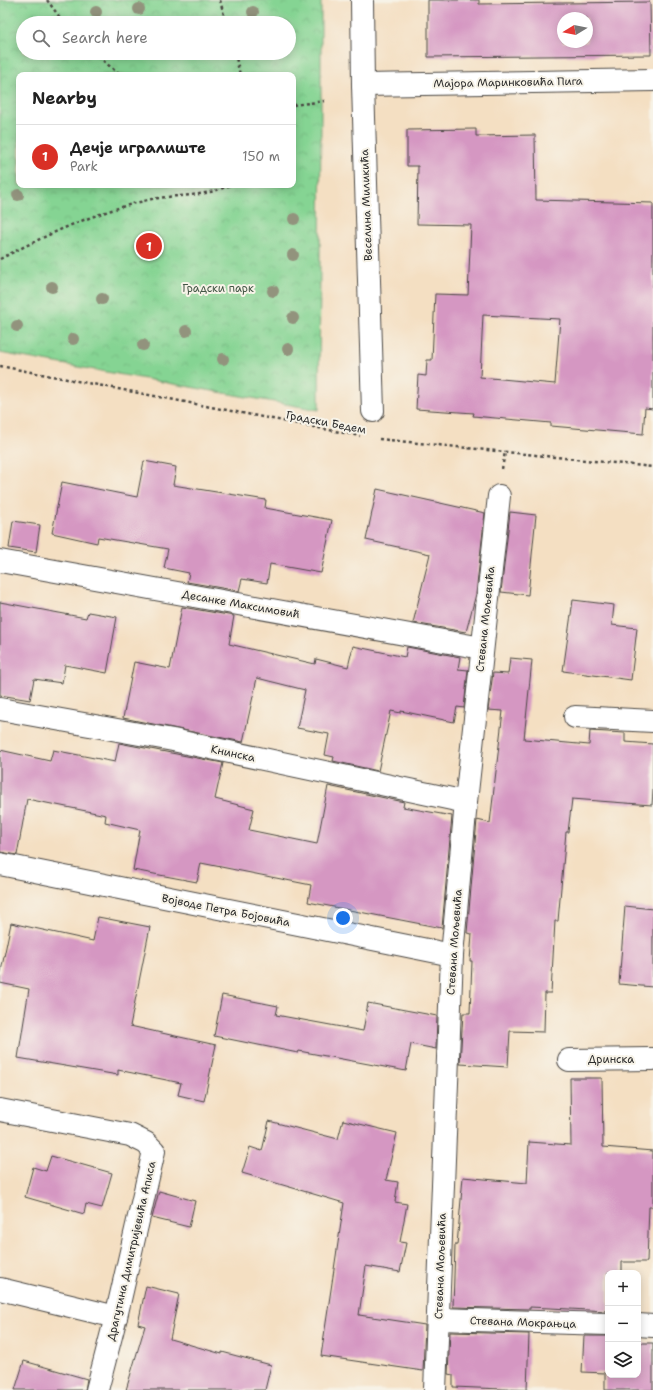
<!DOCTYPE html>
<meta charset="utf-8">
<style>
:root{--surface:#fff;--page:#f2f2f2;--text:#222;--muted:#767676;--line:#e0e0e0;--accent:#d93025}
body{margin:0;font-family:"Shantell Sans",sans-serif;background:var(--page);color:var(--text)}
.controls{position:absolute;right:12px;bottom:12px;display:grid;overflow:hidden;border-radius:8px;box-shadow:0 2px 10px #0003}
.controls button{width:36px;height:36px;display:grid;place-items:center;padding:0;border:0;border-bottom:1px solid var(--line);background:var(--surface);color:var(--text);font:20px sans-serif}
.compass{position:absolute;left:557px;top:12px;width:36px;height:36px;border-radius:50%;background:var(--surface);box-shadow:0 2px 10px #0003;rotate:260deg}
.you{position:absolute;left:343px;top:918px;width:14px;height:14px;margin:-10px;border:3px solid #fff;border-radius:50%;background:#1a73e8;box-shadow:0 0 0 6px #1a73e833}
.badge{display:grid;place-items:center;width:26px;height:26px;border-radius:50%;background:var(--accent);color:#fff;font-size:13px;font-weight:700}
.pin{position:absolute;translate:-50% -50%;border:2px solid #fff;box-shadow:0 1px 4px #0006}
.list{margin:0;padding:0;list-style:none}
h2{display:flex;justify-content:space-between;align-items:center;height:52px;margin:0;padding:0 16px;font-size:17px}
h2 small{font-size:13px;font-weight:400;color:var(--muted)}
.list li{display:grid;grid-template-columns:26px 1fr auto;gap:12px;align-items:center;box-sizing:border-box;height:64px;padding:0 16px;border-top:1px solid var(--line)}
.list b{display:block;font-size:15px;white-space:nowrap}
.list p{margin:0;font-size:13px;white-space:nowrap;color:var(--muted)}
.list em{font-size:13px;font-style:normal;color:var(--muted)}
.icon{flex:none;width:22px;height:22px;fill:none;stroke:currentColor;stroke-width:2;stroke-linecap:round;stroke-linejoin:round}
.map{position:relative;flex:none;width:653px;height:1390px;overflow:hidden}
.search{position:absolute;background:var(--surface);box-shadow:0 2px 10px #0003;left:16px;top:16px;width:280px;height:44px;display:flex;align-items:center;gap:10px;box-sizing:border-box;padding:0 14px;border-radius:22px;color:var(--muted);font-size:15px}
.panel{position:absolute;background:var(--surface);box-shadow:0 2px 10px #0003;left:16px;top:72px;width:280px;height:116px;border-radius:8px}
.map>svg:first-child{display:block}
.park{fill:url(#park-crowns);stroke:#58805f;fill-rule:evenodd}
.building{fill:#d597c2;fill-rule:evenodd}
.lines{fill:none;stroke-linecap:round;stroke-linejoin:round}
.minor-casing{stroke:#494642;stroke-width:24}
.path{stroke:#494642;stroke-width:2.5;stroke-dasharray:3 3;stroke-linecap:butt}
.minor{stroke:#fff;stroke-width:22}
.tree{fill:#92937d}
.labels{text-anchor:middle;stroke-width:4;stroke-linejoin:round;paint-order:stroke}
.street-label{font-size:11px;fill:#2b2b2b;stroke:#f7f3e8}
.park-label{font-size:11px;fill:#425545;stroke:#f7f3e8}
</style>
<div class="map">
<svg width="653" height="1390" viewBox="0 0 653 1390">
<defs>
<pattern id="park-crowns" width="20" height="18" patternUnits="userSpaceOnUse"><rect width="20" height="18" fill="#85d493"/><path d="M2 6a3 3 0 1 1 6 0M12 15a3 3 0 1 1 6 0" fill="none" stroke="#73b67f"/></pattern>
</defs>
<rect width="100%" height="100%" fill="#f7f3e8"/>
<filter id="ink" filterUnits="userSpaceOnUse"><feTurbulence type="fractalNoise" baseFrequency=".025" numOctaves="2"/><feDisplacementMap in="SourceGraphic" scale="8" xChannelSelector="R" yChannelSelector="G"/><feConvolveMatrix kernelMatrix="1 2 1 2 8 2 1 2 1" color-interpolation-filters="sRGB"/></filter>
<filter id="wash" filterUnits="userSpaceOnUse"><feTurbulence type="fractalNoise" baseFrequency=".012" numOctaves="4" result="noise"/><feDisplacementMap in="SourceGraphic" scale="16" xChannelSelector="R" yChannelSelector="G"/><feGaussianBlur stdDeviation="0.9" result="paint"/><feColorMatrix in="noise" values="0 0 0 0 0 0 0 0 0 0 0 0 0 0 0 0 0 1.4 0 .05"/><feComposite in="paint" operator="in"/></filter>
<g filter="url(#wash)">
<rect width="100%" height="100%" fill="#f4dfc2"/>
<!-- park -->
<path class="park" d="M0,0H321V117L319,410L0,353ZM23,23H289V53H23ZM19,75H293V185H19Z"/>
<g id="blocks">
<!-- building -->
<g class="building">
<path d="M428,0H479V4L650,2L651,55L428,57ZM563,18H587V42H563Z"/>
<path d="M476,129V136L535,135L536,200L653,203V409L645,408L643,434L551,426V423L473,416L474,413L416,409L418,375L426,376L427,360H432L435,294L468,295L471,225L417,224L418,166H407V130ZM483,315L560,319L555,384L480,377Z"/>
<polygon points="144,461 176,467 173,485 266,500 265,508 332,520 321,573 270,564 267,583 242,579 239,591 187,582 189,573 164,568 168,549 98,537 97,543 52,533 62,482 137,497"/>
<polygon points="377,489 485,513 476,594 466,632 413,623 430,554 366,540"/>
<polygon points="510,512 536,515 528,595 501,592"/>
<polygon points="13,521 40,525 36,552 9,548"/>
<polygon points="573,600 614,605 612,625 637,628 631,680 563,671"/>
<polygon points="0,602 86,618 88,612 117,617 107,673 65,665 62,683 34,679 30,700 0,695"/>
<polygon points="182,607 234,616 229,644 315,664 316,659 348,667 353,646 405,657 407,647 460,657 458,669 468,670 464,708 457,707 454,722 401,711 401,713 391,711 378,771 333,761 334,757 325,755 329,734 297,728 305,690 257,678 243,742 123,718 134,662 170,669"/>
<polygon points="510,658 532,660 524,739 589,745 590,731 625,733 625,742 653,744 653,791 652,805 572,799 568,832 566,832 558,921 555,921 551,993 545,993 544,1032 510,1031 508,1067 460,1064 463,1013 470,1013 472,961 470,961 472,934 467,933 477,820 490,823 503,711 488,710 493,673 508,674"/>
<polygon points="119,743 223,763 215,799 254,809 249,830 317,844 328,786 404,802 403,807 452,816 442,928 308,902 311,885 201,863 197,882 133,870 140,830 105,822 106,815 27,799 17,855 0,852 0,750 50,761 53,750 115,762"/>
<polygon points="625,906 653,909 653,987 619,984"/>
<polygon points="98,917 150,927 130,1026 216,1045 204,1101 178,1095 181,1083 118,1070 118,1075 18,1058 29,989 0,983 0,976 11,923 93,941"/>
<polygon points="222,995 278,1006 276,1015 363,1031 368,1003 437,1016 436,1049 411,1044 406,1071 299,1051 298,1053 214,1036"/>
<polygon points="570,1078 602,1078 603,1147 653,1151 653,1207 649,1207 647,1262 622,1262 622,1273 608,1273 608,1311 530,1307 530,1309 453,1307 455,1245 457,1245 463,1177 527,1183 529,1142 571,1145"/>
<polygon points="343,1120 397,1133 386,1180 398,1182 395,1202 407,1204 400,1242 406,1243 400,1272 366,1266 359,1315 425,1325 423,1371 321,1356 344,1203 242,1173 250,1147 262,1151 269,1121 338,1139"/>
<polygon points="51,1156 112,1173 102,1208 86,1204 84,1214 25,1197 33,1167 46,1171"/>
<polygon points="159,1191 195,1201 189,1227 152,1218"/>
<polygon points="146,1286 179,1294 170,1339 222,1354 222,1352 271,1365 265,1390 126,1390 145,1326 138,1324"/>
<polygon points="450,1332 529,1334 527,1390 453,1387 453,1375 448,1374"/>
<polygon points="584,1336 608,1336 608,1375 638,1375 638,1343 653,1343 653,1390 605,1390 605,1373 582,1372"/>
<polygon points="24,1361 87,1379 85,1390 15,1390"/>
</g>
</g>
</g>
<g filter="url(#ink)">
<use href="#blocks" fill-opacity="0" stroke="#494642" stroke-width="1"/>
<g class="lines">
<!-- minor casing -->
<g class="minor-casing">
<g id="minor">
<polyline points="362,0 363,85 373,411"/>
<polyline points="363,85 653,80"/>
<polyline points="0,561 482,648"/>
<polyline points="0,709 173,740 466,802"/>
<polyline points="575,717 653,721"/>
<polyline points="0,864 452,955"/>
<polyline points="569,1060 653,1059"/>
<polyline points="0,1110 130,1135 146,1143 154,1151 116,1317 97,1390"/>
<polyline points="0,1289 116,1317"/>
<polyline points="438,1319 608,1324"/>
<polyline points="638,1325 653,1326"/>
<polyline points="435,1390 452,955 466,802 499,496"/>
</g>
</g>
<!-- path -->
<g class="path">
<polyline points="47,0 64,23"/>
<polyline points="220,0 226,23"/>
<polyline points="94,53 120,75"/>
<polyline points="235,53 240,75"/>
<polyline points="293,105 325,101"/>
<path d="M0,259C46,235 93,213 144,201C165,195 189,197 210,192C216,191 222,188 228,186L229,185"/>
<polyline points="0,366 360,436"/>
<polyline points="379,439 653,467"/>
<polyline points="502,469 505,452"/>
</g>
<!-- minor -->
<use href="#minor" class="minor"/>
</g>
<!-- trees -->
<g class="tree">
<circle cx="139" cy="9" r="6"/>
<circle cx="96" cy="12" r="6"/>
<circle cx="253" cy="12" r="6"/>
<circle cx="18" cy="195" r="6"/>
<circle cx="294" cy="219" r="6"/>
<circle cx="293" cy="255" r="6"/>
<circle cx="52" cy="287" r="6"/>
<circle cx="273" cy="291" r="6"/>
<circle cx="102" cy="299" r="6"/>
<circle cx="293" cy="318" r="6"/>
<circle cx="17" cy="326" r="6"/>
<circle cx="186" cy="331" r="6"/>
<circle cx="73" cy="339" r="6"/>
<circle cx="143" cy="345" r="6"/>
<circle cx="288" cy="349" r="6"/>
<circle cx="223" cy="359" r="6"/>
</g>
</g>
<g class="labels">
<!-- street labels -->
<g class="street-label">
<text transform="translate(508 82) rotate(-1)" y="4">Мајора Маринковића Пига</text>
<text transform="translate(366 205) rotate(-92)" y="4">Веселина Миликића</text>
<text transform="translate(326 422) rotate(11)" y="4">Градски Бедем</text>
<text transform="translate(241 604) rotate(10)" y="4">Десанке Максимовић</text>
<text transform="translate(485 619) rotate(-84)" y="4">Стевана Мољевића</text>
<text transform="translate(233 753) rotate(12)" y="4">Книнска</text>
<text transform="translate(226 910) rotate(11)" y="4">Војводе Петра Бојовића</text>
<text transform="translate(454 942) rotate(-86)" y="4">Стевана Мољевића</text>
<text x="611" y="1063">Дринска</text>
<text transform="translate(131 1251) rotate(-77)" y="4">Драгутина Димитријевића Аписа</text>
<text transform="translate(440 1266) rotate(-88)" y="4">Стевана Мољевића</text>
<text transform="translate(523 1322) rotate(2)" y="4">Стевана Мокрањца</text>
</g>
<!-- park labels -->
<g class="park-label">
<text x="218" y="292">Градски парк</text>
</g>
</g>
</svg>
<div class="controls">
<button>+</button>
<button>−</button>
<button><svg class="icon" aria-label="layers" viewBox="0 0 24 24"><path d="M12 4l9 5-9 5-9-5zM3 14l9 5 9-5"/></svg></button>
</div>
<svg class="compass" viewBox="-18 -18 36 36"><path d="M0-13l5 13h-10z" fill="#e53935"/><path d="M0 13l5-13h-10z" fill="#767676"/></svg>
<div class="you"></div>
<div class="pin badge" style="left:149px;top:246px">1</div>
<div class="search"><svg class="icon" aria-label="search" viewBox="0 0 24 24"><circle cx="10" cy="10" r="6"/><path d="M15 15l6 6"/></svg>Search here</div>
<section class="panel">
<h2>Nearby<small></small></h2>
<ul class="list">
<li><span class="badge">1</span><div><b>Дечје игралиште</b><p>Park</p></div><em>150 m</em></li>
</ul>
</section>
</div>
